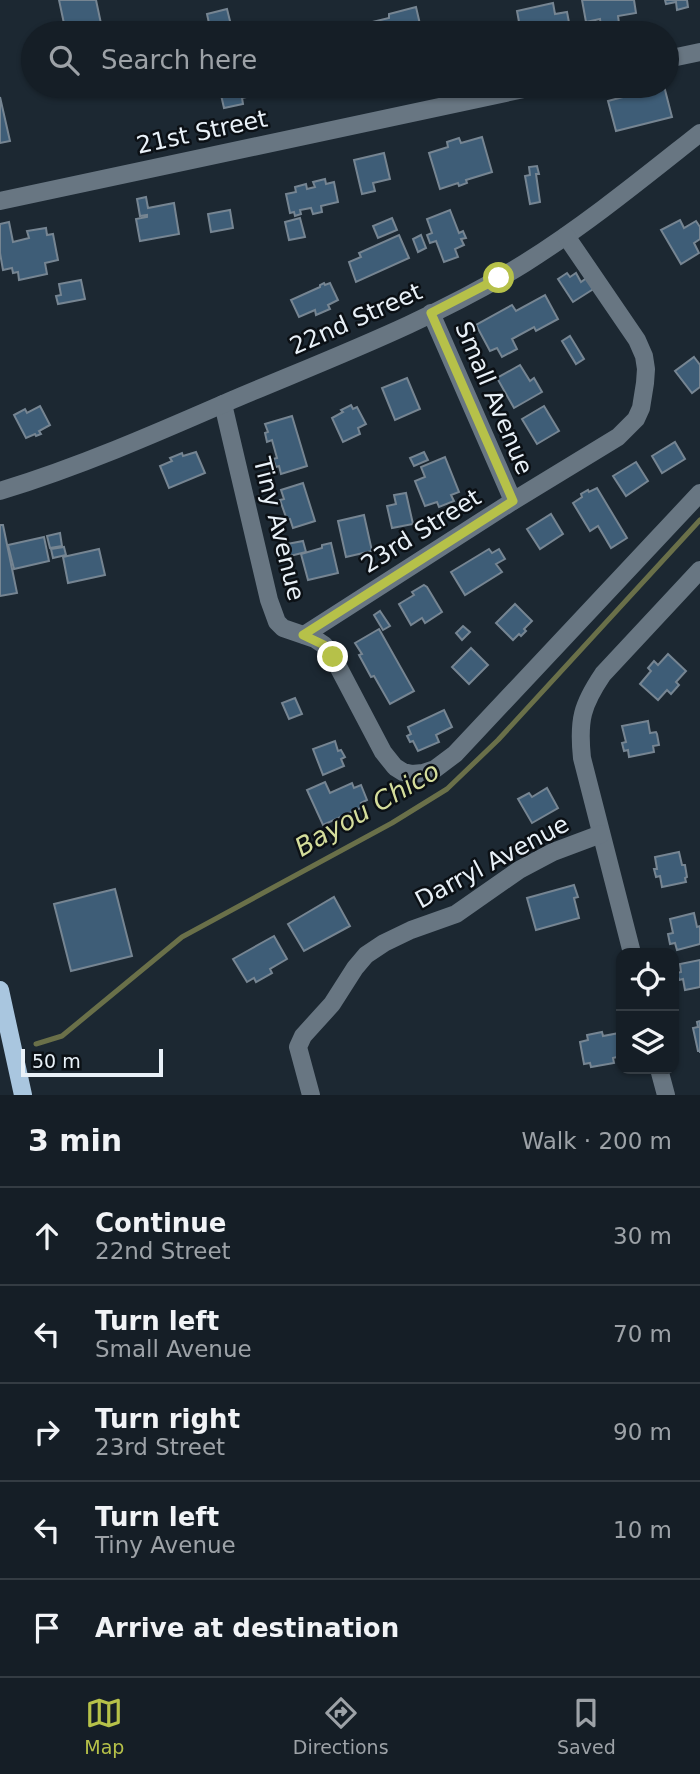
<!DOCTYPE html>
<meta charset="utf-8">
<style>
:root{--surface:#151e26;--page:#222b32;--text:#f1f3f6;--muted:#9da2a7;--line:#343c43;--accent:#b6c149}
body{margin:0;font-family:"DejaVu Sans",sans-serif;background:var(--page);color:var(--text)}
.controls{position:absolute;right:21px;bottom:21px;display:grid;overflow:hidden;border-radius:14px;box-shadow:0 2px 5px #0004}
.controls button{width:63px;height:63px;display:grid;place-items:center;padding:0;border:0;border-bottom:2px solid var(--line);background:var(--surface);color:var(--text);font:35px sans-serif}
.scale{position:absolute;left:21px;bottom:18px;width:142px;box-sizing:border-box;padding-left:7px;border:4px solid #e9f1f8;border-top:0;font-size:19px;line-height:24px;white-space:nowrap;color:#e9f1f8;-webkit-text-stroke:5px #0b1015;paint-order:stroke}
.stop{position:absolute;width:21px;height:21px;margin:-16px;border:5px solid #b6c149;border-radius:50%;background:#fff}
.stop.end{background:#b6c149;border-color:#fff;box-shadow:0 2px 7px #0008}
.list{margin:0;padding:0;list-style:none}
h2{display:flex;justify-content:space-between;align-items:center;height:91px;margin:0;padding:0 28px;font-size:30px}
h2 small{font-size:23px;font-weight:400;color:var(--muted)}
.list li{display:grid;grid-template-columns:46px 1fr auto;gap:21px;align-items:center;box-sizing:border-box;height:98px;padding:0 28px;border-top:2px solid var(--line)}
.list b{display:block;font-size:26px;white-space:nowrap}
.list p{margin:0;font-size:23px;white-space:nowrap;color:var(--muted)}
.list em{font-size:23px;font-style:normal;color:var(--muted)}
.icon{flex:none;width:38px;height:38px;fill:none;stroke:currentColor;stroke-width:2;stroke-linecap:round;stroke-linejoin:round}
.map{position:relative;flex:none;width:700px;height:1095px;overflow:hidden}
.search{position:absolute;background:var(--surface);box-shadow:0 2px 5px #0004;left:21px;right:21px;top:21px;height:77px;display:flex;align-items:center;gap:18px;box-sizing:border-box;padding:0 24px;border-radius:38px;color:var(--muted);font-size:26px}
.sheet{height:581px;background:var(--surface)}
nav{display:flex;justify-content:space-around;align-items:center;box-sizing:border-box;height:98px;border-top:2px solid var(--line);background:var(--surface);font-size:19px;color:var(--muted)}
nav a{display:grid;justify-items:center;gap:4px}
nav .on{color:var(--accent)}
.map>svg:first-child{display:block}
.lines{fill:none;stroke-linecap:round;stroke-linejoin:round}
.stream{stroke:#6a7049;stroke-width:5}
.building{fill:#3e5d77;stroke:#768592;stroke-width:2}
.minor{stroke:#687682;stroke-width:18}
.major{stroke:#a9c6df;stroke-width:18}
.route{stroke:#b6c149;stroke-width:9}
.labels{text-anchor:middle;stroke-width:5;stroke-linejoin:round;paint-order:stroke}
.street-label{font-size:24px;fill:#e9f1f8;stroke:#0b1015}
.water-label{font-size:26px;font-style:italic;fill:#d4dd9b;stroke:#0b1015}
</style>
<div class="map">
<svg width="700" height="1095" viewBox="0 0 700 1095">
<rect width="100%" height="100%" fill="#1c2832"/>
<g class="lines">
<!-- stream -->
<polyline class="stream" points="36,1044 62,1036 182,937 392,823 447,789 498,740 700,520"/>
</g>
<!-- building -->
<g class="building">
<polygon points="59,0 96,0 103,33 66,33"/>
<polygon points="582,0 634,0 636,13 618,16 619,23 601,26 600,19 586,22"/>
<polygon points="665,0 687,0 688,7 677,10 676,2 666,4"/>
<polygon points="553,3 555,14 567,12 571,33 521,33 517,11"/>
<polygon points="416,7 422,33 366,33 364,24 389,18 389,14"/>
<polygon points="227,9 233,33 211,33 207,14"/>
<polygon points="219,86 264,86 265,93 242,98 243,104 224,108"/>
<polygon points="664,86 672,117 616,131 608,101"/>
<polygon points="0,97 10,141 0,143"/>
<polygon points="482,137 492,172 466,180 467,183 459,186 458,183 440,189 429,153 448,147 447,142 459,138 461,143"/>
<polygon points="384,153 390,179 373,183 375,191 362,194 354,160"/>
<polygon points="537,166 539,174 536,174 540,202 530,204 525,176 530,175 529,167"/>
<polygon points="325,179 326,184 334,182 338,202 321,206 322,212 313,214 311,208 300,210 301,214 295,216 294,212 290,213 286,194 296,192 295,187 306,184 307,189 315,187 313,182"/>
<polygon points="146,197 148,208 174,203 179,234 140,241 136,219 147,217 147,215 140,216 137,199"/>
<polygon points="230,210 233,228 211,232 208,214"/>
<polygon points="450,210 459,233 463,231 466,238 461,239 464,245 455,249 458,257 444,262 436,241 430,243 427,235 432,233 427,219"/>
<polygon points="300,218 305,237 289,240 285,222"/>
<polygon points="392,218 397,230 378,238 373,226"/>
<polygon points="680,220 684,228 696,221 700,227 700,239 694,243 699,253 681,264 661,230"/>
<polygon points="9,222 13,242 29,238 27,231 46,228 47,235 53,234 58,260 45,263 47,274 19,280 18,272 13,273 12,268 3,270 0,253 0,224"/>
<polygon points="399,235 409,258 356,282 349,262 361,257 359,253"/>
<polygon points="421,235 426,248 418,252 413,239"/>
<polygon points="567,273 570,277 576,273 581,282 588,277 595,288 573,302 558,279"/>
<polygon points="81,280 85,299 58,304 56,296 61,295 59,284"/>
<polygon points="324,283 325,285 330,283 338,300 328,305 330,309 316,315 315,310 299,317 291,300 320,287 320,285"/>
<polygon points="545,295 558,319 536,331 534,327 512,339 517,349 502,357 497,348 490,351 476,325 512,305 516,311"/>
<polygon points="570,336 584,359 576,364 562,341"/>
<polygon points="694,357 700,365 700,387 692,393 675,371"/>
<polygon points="520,365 530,381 534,378 542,392 514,408 497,378"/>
<polygon points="407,378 420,409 395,420 382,388"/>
<polygon points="351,405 353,409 357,407 366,424 358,428 360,434 343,442 332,418 343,412 341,410"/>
<polygon points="40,406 50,425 39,431 41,434 36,436 35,434 26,438 14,415 25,409 27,413"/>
<polygon points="544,406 559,431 537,444 522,419"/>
<polygon points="292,416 307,466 281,474 279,466 276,467 273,459 277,458 272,440 267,442 265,433 268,432 265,424"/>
<polygon points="675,442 685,459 662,473 652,456"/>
<polygon points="196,452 205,473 169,488 160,466 172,461 170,458 182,453 183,456"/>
<polygon points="424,452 428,460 414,466 410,458"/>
<polygon points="445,457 459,492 451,495 454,501 439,507 437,502 425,506 415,481 425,477 421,467"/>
<polygon points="636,462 648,481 626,496 613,476"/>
<polygon points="303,483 315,521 293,528 290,519 287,520 280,500 284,499 281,490"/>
<polygon points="597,488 627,538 611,548 598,526 590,531 573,503 582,497 581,494 588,490 589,492"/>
<polygon points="406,493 413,524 392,528 387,506 396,504 394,495"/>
<polygon points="551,514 563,534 540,549 527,529"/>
<polygon points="364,515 372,551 346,557 338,521"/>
<polygon points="0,525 3,525 17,593 0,596"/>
<polygon points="60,533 62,546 50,548 47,536"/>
<polygon points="44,537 49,561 14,569 8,545"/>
<polygon points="303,541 306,552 290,556 287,544"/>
<polygon points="331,543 338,573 308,580 301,554 322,548 322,545"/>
<polygon points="64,547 66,555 53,558 51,549"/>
<polygon points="99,549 105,575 68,583 63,557"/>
<polygon points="489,549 492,553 499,549 505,559 496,564 502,572 465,595 451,572"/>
<polygon points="424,585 427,587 442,612 425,623 422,618 411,625 399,604 414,595 412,592"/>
<polygon points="515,604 532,621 524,629 526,631 521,636 519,634 513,640 496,623"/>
<polygon points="380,611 390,626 383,630 374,615"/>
<polygon points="463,626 470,632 462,640 456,633"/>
<polygon points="379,629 414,691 390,704 374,676 371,677 359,655 362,654 355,643"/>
<polygon points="471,648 488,665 469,684 452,667"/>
<polygon points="668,654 686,671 676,682 679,685 671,694 667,690 658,700 640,684 651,671 648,668 654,661 658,665"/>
<polygon points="295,698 302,714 289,719 282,703"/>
<polygon points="444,710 452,727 436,735 439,742 418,751 413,741 410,742 407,736 411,734 408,727"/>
<polygon points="648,721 650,733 656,732 657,734 659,745 653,746 654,752 629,757 628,750 624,751 622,743 626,742 622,726"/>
<polygon points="335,741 338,751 341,750 345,757 341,759 344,766 323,775 313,749"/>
<polygon points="325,782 330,793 352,783 354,788 361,785 367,800 361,803 363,807 323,825 307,790"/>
<polygon points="547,788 558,808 532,823 518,799 529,793 532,797"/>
<polygon points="679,852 682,865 685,865 687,877 685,878 686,882 662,887 660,876 656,877 654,869 657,869 655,857"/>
<polygon points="574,885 578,897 574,898 579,918 536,930 527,898"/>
<polygon points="115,889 132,956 71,971 54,904"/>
<polygon points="334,897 350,926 304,951 288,924"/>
<polygon points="694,913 697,927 700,926 700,944 677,950 675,943 670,944 668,934 673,933 670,919"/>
<polygon points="274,936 287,959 270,969 272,973 256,982 254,978 247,982 233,959"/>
<polygon points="700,960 700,987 685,990 683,979 679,980 677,973 681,972 680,964"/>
<polygon points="700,1021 700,1053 700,1051 698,1051 693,1028 698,1027 697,1022"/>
<polygon points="602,1032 603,1036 619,1033 621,1056 613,1058 614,1063 591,1067 590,1063 584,1064 580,1042 588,1040 587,1035"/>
</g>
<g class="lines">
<!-- minor -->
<g class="minor">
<polyline points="667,59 700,52"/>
<polyline points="0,201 538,86"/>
<polyline points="431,313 513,501"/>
<polyline points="223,404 269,600 277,622 283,628 315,639 324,645 333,657 383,752 395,767 403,772 412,774 423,773 435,769 455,754 700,493"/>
<path d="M0,491C82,466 159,432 237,398C334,357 435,319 525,263C587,224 643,178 700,133"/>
<polyline points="304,635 513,501 618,437 636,419 641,408 645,383 646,369 644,356 637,340 566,236"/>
<path d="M632,953L582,758C578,720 582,705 603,674L700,570"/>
<polyline points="659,1069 666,1095"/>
<polyline points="311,1095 298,1047 303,1036 332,1004 355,968 366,955 384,943 411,930 456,914 519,870 553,852 601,834"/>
</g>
<!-- major -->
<polyline class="major" points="0,990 23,1095"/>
</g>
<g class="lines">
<!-- route -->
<polyline class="route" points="333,657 324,645 303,635 513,501 431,313 499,278"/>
</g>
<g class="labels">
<!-- street labels -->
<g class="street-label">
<text transform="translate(202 132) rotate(-12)" y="8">21st Street</text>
<text transform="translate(356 319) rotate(-24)" y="8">22nd Street</text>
<text transform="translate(494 398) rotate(67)" y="8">Small Avenue</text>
<text transform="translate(279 529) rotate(76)" y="8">Tiny Avenue</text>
<text transform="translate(421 531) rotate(-32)" y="8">23rd Street</text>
<text transform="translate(492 862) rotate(-28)" y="8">Darryl Avenue</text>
</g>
<!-- water labels -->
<g class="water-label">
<text transform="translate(367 809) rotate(-30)" y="9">Bayou Chico</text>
</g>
</g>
</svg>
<div class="controls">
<button><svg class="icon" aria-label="locate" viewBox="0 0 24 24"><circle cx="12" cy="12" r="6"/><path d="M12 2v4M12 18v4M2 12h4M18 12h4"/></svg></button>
<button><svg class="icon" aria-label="layers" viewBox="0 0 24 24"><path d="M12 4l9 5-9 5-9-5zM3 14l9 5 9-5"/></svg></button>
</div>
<div class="scale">50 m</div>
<div class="stop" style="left:499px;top:278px"></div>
<div class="stop end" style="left:333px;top:657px"></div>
<div class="search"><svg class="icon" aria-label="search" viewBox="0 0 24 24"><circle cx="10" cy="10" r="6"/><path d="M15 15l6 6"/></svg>Search here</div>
</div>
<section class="sheet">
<h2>3 min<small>Walk · 200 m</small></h2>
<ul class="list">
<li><svg class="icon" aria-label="ahead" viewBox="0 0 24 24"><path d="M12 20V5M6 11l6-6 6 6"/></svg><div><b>Continue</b><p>22nd Street</p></div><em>30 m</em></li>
<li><svg class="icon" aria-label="left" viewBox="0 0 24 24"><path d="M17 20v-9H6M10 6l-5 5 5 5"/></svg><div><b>Turn left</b><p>Small Avenue</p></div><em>70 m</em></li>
<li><svg class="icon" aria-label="right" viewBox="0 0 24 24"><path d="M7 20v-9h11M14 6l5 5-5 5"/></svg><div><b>Turn right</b><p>23rd Street</p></div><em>90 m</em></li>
<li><svg class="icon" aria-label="left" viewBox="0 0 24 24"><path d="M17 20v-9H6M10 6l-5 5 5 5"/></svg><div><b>Turn left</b><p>Tiny Avenue</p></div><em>10 m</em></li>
<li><svg class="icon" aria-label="arrive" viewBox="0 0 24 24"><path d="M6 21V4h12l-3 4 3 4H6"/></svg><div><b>Arrive at destination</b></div></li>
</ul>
</section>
<nav>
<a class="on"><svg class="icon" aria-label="map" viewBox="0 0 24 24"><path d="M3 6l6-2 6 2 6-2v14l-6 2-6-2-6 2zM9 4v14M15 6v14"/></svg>Map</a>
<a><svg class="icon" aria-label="directions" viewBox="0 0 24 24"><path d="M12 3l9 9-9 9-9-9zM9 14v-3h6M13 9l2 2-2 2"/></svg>Directions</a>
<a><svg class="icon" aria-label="saved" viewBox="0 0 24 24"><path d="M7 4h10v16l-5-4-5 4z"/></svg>Saved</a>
</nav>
